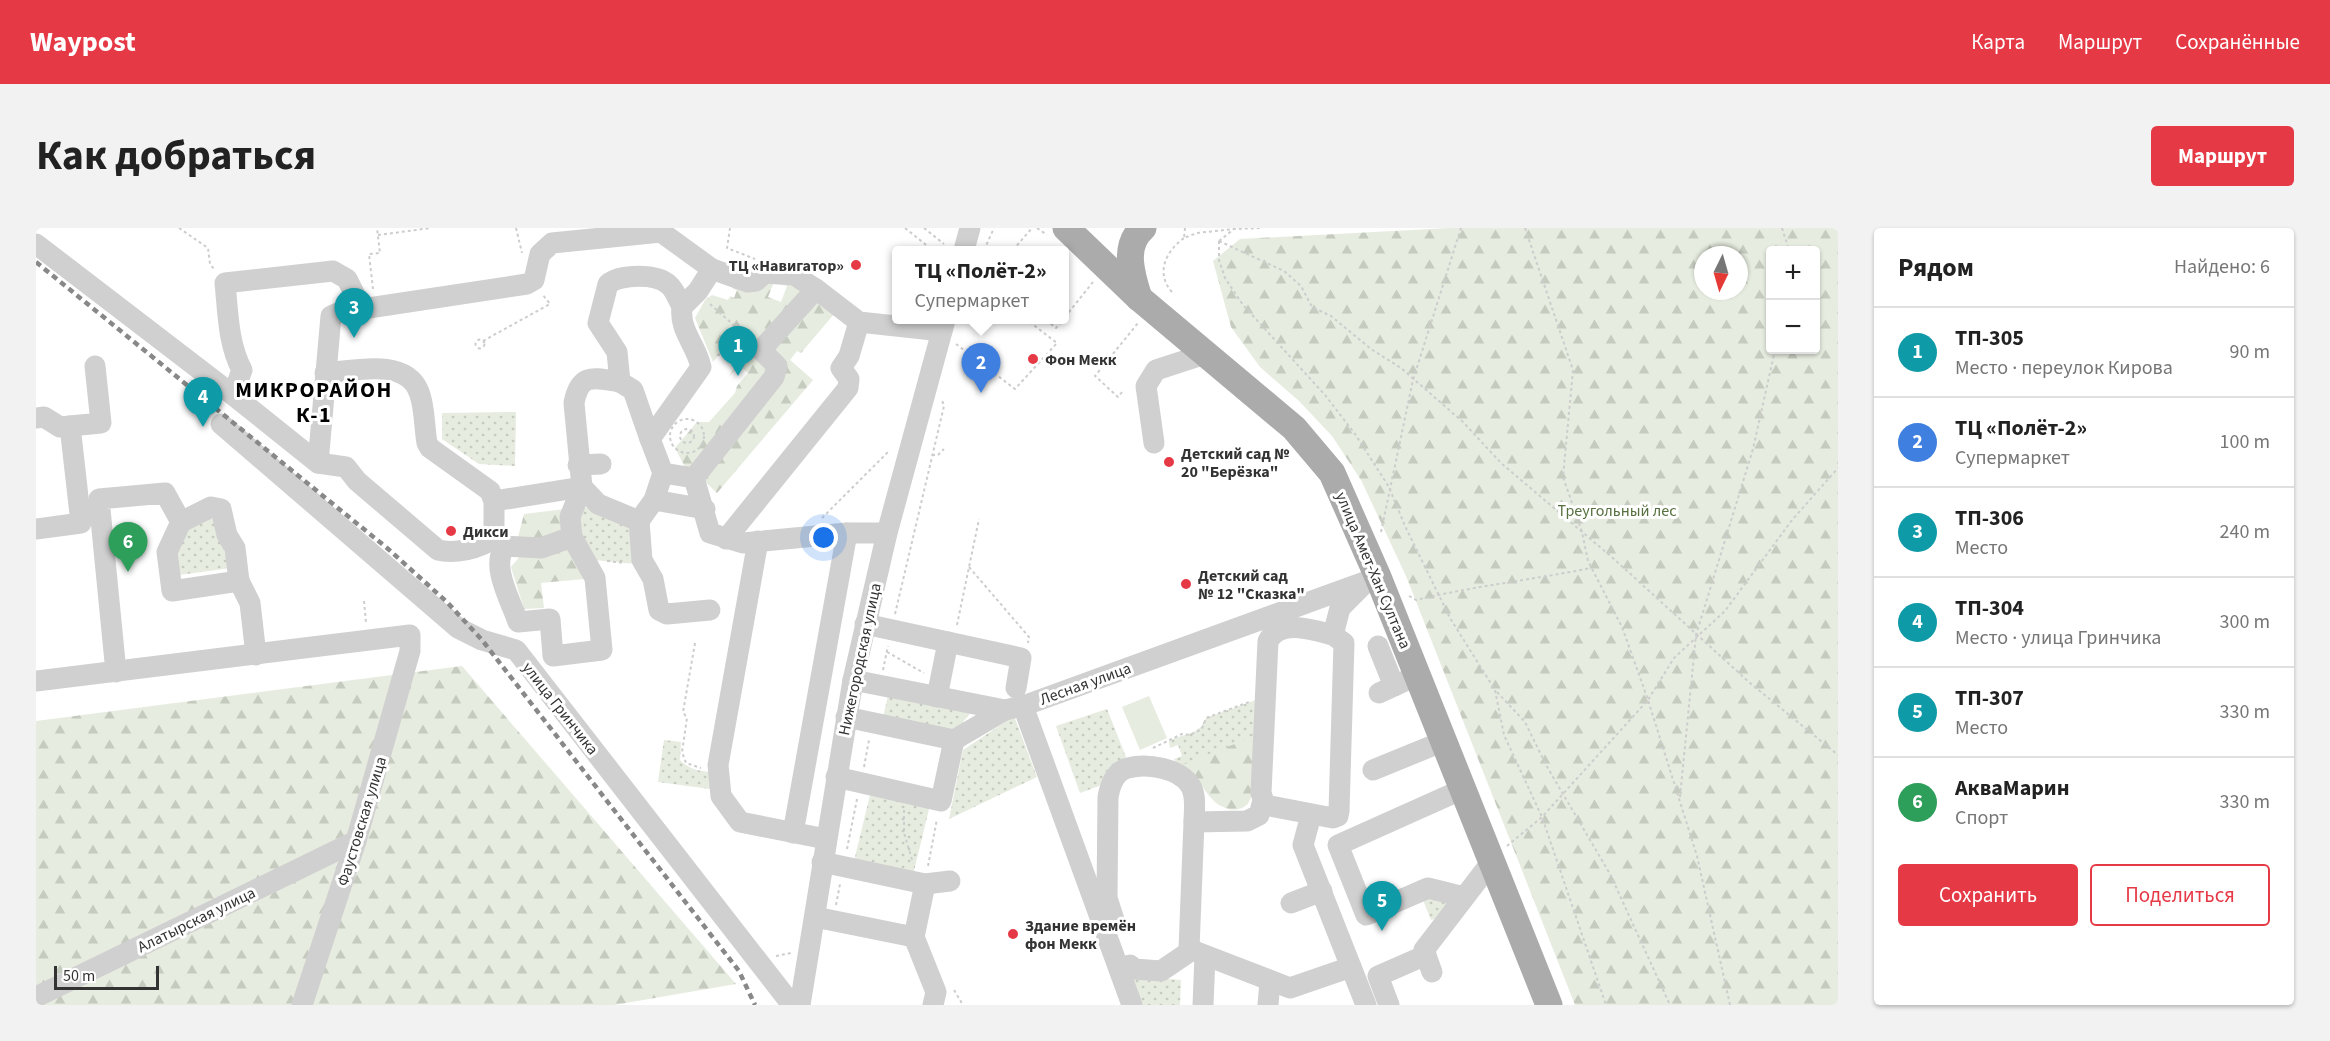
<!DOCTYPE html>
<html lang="ru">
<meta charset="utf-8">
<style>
:root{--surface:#fff;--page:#f2f2f2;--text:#222;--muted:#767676;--line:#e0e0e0;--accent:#e63946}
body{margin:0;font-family:"Source Sans 3",sans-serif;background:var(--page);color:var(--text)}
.controls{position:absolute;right:18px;top:18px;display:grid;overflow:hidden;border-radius:6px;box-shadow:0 2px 4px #0004}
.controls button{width:54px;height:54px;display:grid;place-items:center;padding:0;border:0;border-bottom:2px solid var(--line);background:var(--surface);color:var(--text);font:30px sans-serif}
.compass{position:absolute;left:1658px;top:18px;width:54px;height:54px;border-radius:50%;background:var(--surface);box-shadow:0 2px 4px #0004;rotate:185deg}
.scale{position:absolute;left:18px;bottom:15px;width:105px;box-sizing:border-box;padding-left:6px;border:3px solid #333;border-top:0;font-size:16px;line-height:21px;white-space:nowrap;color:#333;-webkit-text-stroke:4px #fff;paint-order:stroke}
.you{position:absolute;left:788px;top:310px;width:21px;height:21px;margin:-15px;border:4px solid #fff;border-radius:50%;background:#1a73e8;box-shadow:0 0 0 9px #1a73e833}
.badge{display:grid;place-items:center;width:39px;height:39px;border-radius:50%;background:var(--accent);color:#fff;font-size:20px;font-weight:700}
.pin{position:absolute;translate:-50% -50px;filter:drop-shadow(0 2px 3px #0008)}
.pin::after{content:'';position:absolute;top:32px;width:21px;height:18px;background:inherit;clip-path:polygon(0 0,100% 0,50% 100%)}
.popup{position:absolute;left:856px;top:18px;width:177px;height:78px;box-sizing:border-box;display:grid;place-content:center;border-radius:6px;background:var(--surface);filter:drop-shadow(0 2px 4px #0005);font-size:20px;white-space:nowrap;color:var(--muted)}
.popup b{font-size:22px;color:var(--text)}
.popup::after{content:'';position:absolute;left:50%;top:100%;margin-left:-12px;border:12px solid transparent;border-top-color:var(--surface)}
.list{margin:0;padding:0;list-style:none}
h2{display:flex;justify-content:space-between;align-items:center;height:78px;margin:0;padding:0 24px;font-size:26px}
h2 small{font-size:20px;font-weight:400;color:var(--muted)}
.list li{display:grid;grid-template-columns:39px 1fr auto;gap:18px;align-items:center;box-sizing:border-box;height:90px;padding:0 24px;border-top:2px solid var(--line)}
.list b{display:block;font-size:22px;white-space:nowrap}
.list p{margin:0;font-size:20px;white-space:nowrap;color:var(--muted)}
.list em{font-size:20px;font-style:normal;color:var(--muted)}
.actions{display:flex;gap:12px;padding:18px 24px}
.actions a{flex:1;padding:14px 0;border:2px solid var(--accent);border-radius:6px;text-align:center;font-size:21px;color:var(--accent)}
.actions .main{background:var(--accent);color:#fff}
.map{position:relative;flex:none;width:1802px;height:777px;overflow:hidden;border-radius:6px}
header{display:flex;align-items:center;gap:36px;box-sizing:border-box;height:84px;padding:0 30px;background:var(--accent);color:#fff}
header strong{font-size:28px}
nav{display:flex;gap:33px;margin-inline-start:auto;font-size:21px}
.intro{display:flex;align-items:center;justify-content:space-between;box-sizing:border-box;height:144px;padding:0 36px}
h1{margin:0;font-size:42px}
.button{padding:15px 27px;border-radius:6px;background:var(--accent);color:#fff;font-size:21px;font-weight:700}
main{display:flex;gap:36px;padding:0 36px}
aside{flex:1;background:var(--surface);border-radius:6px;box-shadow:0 2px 4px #0004}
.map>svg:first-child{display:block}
.grass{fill:url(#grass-dots)}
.forest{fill:url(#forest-firs);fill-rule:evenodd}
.pitch{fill:#e6ecdf}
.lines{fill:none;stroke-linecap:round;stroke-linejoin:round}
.path{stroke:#cdcdcd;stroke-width:2;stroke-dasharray:3 3;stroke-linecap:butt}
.minor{stroke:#d0d0d0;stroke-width:21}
.major{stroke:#ababab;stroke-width:27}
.rail{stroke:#888;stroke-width:4.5;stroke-dasharray:6 4.5;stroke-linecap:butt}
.poi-dot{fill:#e63946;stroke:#fff;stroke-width:2}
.labels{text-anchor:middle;stroke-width:6;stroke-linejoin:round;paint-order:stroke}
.poi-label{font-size:16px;font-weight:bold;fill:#333;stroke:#fff;text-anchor:start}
.park-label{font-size:16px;fill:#56703f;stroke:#fff}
.street-label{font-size:16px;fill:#333;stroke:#fff}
.district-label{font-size:22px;font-weight:bold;letter-spacing:1.5px;fill:#000;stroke:#fff}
</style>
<header>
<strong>Waypost</strong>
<nav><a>Карта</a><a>Маршрут</a><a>Сохранённые</a></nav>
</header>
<div class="intro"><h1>Как добраться</h1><a class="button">Маршрут</a></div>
<main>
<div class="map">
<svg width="1802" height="777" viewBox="0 0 1802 777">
<defs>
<pattern id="grass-dots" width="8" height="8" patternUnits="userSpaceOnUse" patternTransform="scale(1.5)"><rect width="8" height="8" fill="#e6ecdf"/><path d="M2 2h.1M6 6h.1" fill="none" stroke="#c6cbc0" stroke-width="1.8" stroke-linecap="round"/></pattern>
<pattern id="forest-firs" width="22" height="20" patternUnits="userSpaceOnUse" patternTransform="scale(1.5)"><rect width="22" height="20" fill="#e6ecdf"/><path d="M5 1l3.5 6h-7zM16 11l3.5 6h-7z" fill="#c6cbc0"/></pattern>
</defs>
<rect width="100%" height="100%" fill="#fff"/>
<!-- grass -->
<g class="grass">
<polygon points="480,184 479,238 443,236 406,211 406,185"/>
<polygon points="549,279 598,300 600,336 558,332 547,319 541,290"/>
<polygon points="172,288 177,291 195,340 143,347 137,318 162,290"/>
<polygon points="853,463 938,481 915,508 846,494"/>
<path d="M1225,470L1222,507L1144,540L1138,531L1146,528L1142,517L1134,520L1133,513C1149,504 1162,509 1170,490Z"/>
<polygon points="1071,481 1090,529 1063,558 1044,565 1020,498"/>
<polygon points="978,488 1001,549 913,591 927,522"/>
<path d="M628,512L645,514L644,532C654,542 663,543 676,544L674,561L622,554Z"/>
<polygon points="835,563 894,577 877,647 818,633"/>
<polygon points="1385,667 1424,670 1412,687 1395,692"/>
<polygon points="1093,748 1145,752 1144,777 1105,777"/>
</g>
<!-- forest -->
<g class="forest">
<path d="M1413,0H1802V777H1539L1370,348L1325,252L1296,208L1263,173L1224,139L1195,99L1177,33L1204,11ZM1780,22V122H1734V22ZM1667,27H1703V63H1667Z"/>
<polygon points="744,51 804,79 765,125 761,123 754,132 777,152 681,265 661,246 651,243 639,220 661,194 673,194 699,165 701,158 712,145 703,137 692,150 699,139 684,126 677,134 659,90 669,72 676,67 692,72 694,68 698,70 701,62 697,61 698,57 738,54 732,69 745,74 751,58 744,56"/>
<polygon points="537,280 536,309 480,317 488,286"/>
<polygon points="541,319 559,350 505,355 508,380 488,381 475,339 485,327"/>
<polygon points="426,438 700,756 578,777 0,777 0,493"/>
<path d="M1222,507C1220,521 1219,562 1214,572C1207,587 1187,582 1178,573C1163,558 1167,550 1144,544V537Z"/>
</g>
<!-- pitch -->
<polygon class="pitch" points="1113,468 1131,510 1104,522 1086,479"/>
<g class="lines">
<!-- path -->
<g class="path">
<polyline points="143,0 172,20 174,36 178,41"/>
<polyline points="480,0 486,25"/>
<polyline points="694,0 691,20 719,31"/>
<polyline points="869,0 894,20"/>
<polyline points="888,0 908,16"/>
<polyline points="1001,0 1011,7"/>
<polyline points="1149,0 1148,10 1161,5 1198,1"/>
<polyline points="1489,0 1537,142 1527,249 1546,304 1552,333 1586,399 1612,472 1661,628 1694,777"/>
<polyline points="1746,0 1753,22"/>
<polyline points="342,7 395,0"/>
<polyline points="1183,13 1183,32 1189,50 1207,77 1289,167 1319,206 1353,259 1369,298 1414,390 1459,462 1468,507 1506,589 1570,777"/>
<polyline points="1183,13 1248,43 1265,58 1276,79 1295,88 1335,121 1365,140 1427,194 1465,235 1578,331 1714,455 1802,527"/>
<polyline points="1183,13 1198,1 1225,0"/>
<polyline points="948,22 958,0"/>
<polyline points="977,22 996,0"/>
<polyline points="337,61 333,26 344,25 341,0"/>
<path d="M1136,64C1119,45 1130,23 1148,10"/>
<polyline points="674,76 712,110"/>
<polyline points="1029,89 1057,54"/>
<polyline points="1010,92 1020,100 1027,92"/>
<circle cx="444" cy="116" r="4.5"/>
<polyline points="447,113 514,76 507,67"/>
<polyline points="920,116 979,161 1021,115 991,92"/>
<polyline points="681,127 708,124"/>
<polyline points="1086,164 1082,169 1059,148 1102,95"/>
<circle cx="651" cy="208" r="17"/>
<circle cx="651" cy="208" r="7"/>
<polyline points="896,227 902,227 908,221"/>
<polyline points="786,290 852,224"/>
<polyline points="1345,304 1377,152 1425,0"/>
<polyline points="571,333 589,335"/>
<polyline points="933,339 993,409 992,415"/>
<path d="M1373,368L1380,372C1438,358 1496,352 1555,340"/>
<polyline points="328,373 330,395"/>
<polyline points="859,386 908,178 906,172"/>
<polyline points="921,397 943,291"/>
<polyline points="659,415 647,484 651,490 646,524 650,535 665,540"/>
<polyline points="851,424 888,445"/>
<polyline points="847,442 852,418"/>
<polyline points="1461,464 1489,494 1510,537 1574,646 1634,777"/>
<polyline points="1117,520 1146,506 1154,507 1166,501 1170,490 1213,474"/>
<polyline points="828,539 833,512"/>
<polyline points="1644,569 1660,407 1717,221 1739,122"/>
<polyline points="868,582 868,605 877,635"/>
<polyline points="1471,618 1506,589 1612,472 1638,430 1689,383 1756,292 1802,240"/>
<polyline points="811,621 821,571"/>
<polyline points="892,638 901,591"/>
<polyline points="800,677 804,656"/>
<polyline points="740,728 755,725"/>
<polyline points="918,762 927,777"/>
</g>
<!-- minor -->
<g class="minor">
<path d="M0,16L197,167L206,142C192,116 192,84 189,55L297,43L311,51L326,81L491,56L498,52L504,26L516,15L625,4L676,41L662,63L646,79C643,103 660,116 665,139L614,211L627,245L658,250"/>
<polyline points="928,22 934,0"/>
<polyline points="676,41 712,54 720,53 729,45 758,47 780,61"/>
<path d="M584,154C558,150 544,144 538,175L546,259L562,276L603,293L618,272L627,245"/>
<polyline points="197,167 282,235 295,88 304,84 326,81"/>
<polyline points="0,190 8,189 24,199 65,195 59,138"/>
<polyline points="185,196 422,400 446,412 480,422 756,777"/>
<path d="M614,211L597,162L584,154L581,124L562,95L572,56C584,46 621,45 633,57C639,62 642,72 646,78"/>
<polyline points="1118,215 1110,158 1120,142 1169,126"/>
<path d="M282,235L310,239L321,253L402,322C418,326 444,321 458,310V273L454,263L394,220L391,215C388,198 389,179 383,164C370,129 317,143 289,145"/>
<polyline points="542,237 565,236"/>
<polyline points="658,250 738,149 741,138 725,122 780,61 823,94 906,103"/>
<polyline points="658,250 674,305 707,315 811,305 851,305"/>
<polyline points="618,272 669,281"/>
<polyline points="458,273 546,259 534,289 536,309"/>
<polyline points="603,293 606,332 617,351 623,382 631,386 674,382"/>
<polyline points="0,301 45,295 34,198"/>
<path d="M536,309L559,350L566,422L517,428L514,391L482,394C475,373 454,338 469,318L505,320Z"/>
<polyline points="690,311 812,160 813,151 805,140 813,128 823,94"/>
<polyline points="722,313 682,537 685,568 704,594 790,611"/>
<polyline points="203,353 214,375 220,427"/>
<polyline points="829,396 985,430 980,460"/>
<path d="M1297,407C1278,402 1244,390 1232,413L1225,565L1229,577L1297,590L1302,588L1303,583L1308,415L1297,407L1304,380L1328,356"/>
<polyline points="1342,418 1358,458"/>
<polyline points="80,444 63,271 129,265 145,294 131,324 136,363 203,353 199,320 191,307 185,281 175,279 145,294"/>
<polyline points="817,452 969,482 987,478"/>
<polyline points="0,453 374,407 374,423 320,613 266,777"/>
<polyline points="1343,465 1382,447"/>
<polyline points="901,469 912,414"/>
<polyline points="810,489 918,512 969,482"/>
<polyline points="1337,542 1408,513"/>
<polyline points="800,549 905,573 918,512"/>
<polyline points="1427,561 1302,617 1330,687 1392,660 1428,669"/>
<polyline points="1275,587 1267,617 1330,777"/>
<polyline points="757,605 811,305"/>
<polyline points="786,634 889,656 914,653"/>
<polyline points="1255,675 1286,663"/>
<polyline points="779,689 878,709 889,656"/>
<path d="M1079,695L1071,670L1072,569C1074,558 1079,543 1092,540C1111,535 1143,540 1154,557C1161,567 1158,582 1158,594L1211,593L1223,587L1226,576"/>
<polyline points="878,709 900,764 897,777"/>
<polyline points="1153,721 1254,760 1315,739"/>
<polyline points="1094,737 1098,741 1125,743 1150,726 1153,721 1158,594"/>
<polyline points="1396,744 1388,722 1457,632"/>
<polyline points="0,769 320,613"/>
<polyline points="764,777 817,452 851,305 909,92"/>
<polyline points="1096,777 987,478 1342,349"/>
<polyline points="1167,777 1169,728"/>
<polyline points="1232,777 1234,753"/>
<polyline points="1353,777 1342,748 1390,727"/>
</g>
<!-- major -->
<g class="major">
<polyline points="1030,0 1103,70 1258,200 1296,245 1342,349 1513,777"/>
<path d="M1103,70C1096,48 1086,18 1107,0"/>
</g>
<!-- rail -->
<polyline class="rail" points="0,34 351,320 411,374 446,412 703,743 719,777"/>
</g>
<!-- markers -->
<g class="poi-dot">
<circle cx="820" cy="37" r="6"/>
<circle cx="997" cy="131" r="6"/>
<circle cx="1133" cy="234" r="6"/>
<circle cx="415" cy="303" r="6"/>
<circle cx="1150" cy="356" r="6"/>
<circle cx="977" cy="706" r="6"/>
</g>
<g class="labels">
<!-- poi labels -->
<g class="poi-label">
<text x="808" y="43" text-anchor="end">ТЦ «Навигатор»</text>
<text x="1009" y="137">Фон Мекк</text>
<text x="1145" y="231">Детский сад №<tspan x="1145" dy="18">20 "Берёзка"</tspan></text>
<text x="427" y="309">Дикси</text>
<text x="1162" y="353">Детский сад<tspan x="1162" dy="18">№ 12 "Сказка"</tspan></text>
<text x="989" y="703">Здание времён<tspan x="989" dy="18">фон Мекк</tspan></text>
</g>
<!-- park labels -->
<g class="park-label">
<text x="1581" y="288">Треугольный лес</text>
</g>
<!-- street labels -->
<g class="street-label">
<text transform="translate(1338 342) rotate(67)" y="6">улица Амет-Хан Султана</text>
<text transform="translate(823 431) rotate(-78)" y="6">Нижегородская улица</text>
<text transform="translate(1049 455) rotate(-20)" y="6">Лесная улица</text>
<text transform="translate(525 480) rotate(52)" y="6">улица Гринчика</text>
<text transform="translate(325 593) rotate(-73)" y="6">Фаустовская улица</text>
<text transform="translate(160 691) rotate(-26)" y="6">Алатырская улица</text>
</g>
<!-- district labels -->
<g class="district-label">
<text x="278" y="169">МИКРОРАЙОН<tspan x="278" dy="25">К-1</tspan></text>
</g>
</g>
</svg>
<div class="controls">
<button>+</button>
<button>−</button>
</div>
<svg class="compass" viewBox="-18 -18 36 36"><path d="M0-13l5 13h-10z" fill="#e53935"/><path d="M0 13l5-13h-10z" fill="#767676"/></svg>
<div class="scale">50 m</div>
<div class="you"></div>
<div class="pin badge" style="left:702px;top:148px;background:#0f9aa8">1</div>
<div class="pin badge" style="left:945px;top:165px;background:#3f7fe0">2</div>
<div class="popup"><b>ТЦ «Полёт-2»</b>Супермаркет</div>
<div class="pin badge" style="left:318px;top:110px;background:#0f9aa8">3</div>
<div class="pin badge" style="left:167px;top:199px;background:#0f9aa8">4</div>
<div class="pin badge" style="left:1346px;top:703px;background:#0f9aa8">5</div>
<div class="pin badge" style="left:92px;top:344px;background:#2e9e5b">6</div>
</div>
<aside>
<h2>Рядом<small>Найдено: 6</small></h2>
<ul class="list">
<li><span class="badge" style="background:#0f9aa8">1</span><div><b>ТП-305</b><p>Место · переулок Кирова</p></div><em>90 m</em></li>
<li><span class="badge" style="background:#3f7fe0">2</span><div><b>ТЦ «Полёт-2»</b><p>Супермаркет</p></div><em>100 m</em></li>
<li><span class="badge" style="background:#0f9aa8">3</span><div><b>ТП-306</b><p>Место</p></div><em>240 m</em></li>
<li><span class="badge" style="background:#0f9aa8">4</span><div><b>ТП-304</b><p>Место · улица Гринчика</p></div><em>300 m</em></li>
<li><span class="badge" style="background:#0f9aa8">5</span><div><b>ТП-307</b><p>Место</p></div><em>330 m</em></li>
<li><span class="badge" style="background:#2e9e5b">6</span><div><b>АкваМарин</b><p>Спорт</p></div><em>330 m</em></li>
</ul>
<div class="actions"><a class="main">Сохранить</a><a>Поделиться</a></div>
</aside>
</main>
